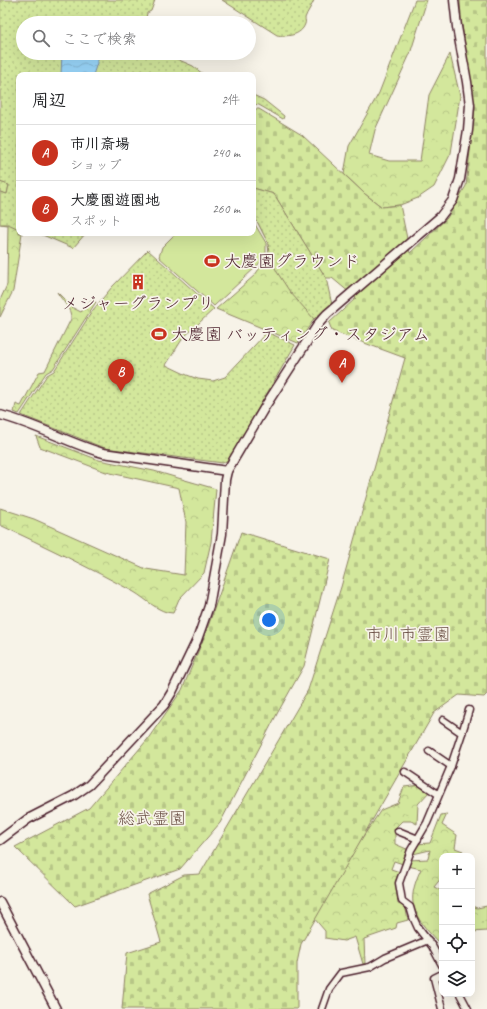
<!DOCTYPE html>
<html lang="ja">
<meta charset="utf-8">
<style>
:root{--surface:#fff;--page:#f6f6f6;--text:#202124;--muted:#757577;--line:#e0e0e0;--accent:#c8321e}
body{margin:0;font-family:Caveat,"Klee One",sans-serif;background:var(--page);color:var(--text)}
.controls{position:absolute;right:12px;bottom:12px;display:grid;overflow:hidden;border-radius:8px;box-shadow:0 4px 16px #0002}
.controls button{width:36px;height:36px;display:grid;place-items:center;padding:0;border:0;border-bottom:1px solid var(--line);background:var(--surface);color:var(--text);font:20px sans-serif}
.you{position:absolute;left:269px;top:620px;width:14px;height:14px;margin:-10px;border:3px solid #fff;border-radius:50%;background:#1a73e8;box-shadow:0 0 0 6px #1a73e833}
.badge{display:grid;place-items:center;width:26px;height:26px;border-radius:50%;background:var(--accent);color:#fff;font-size:13px;font-weight:700}
.pin{position:absolute;translate:-50% -33px;filter:drop-shadow(0 1px 2px #0008)}
.pin::after{content:'';position:absolute;top:21px;width:14px;height:12px;background:inherit;clip-path:polygon(0 0,100% 0,50% 100%)}
.list{margin:0;padding:0;list-style:none}
h2{display:flex;justify-content:space-between;align-items:center;height:52px;margin:0;padding:0 16px;font-size:17px}
h2 small{font-size:13px;font-weight:400;color:var(--muted)}
.list li{display:grid;grid-template-columns:26px 1fr auto;gap:12px;align-items:center;box-sizing:border-box;height:56px;padding:0 16px;border-top:1px solid var(--line)}
.list b{display:block;font-size:15px;white-space:nowrap}
.list p{margin:0;font-size:13px;white-space:nowrap;color:var(--muted)}
.list em{font-size:13px;font-style:normal;color:var(--muted)}
.icon{flex:none;width:22px;height:22px;fill:none;stroke:currentColor;stroke-width:2;stroke-linecap:round;stroke-linejoin:round}
.map{position:relative;flex:none;width:487px;height:1009px;overflow:hidden}
.search{position:absolute;background:var(--surface);box-shadow:0 4px 16px #0002;left:16px;top:16px;width:240px;height:44px;display:flex;align-items:center;gap:10px;box-sizing:border-box;padding:0 14px;border-radius:22px;color:var(--muted);font-size:15px}
.panel{position:absolute;background:var(--surface);box-shadow:0 4px 16px #0002;left:16px;top:72px;width:240px;height:164px;border-radius:8px}
.map>svg:first-child{display:block}
.green{fill:#d3e79c;stroke:#8e8364}
.forest{fill:url(#forest-crowns);stroke:#8e8364}
.cemetery{fill:url(#cemetery-stones);stroke:#8e8364}
.park{fill:url(#park-dots);stroke:#8e8364}
.water{fill:url(#water-waves);stroke:#7b8ea8}
.lines{fill:none;stroke-linecap:round;stroke-linejoin:round}
.minor-casing{stroke:#4a1f2b;stroke-width:9}
.tertiary-casing{stroke:#4a1f2b;stroke-width:11}
.minor{stroke:#f7f3e8;stroke-width:6}
.tertiary{stroke:#f7f3e8;stroke-width:8}
.labels{text-anchor:middle;stroke-width:3.5;stroke-linejoin:round;paint-order:stroke}
.poi-label{font-size:17px;fill:#4a1f2b;stroke:#f7f3e8;text-anchor:start}
.park-label{font-size:17px;fill:#6c5147;stroke:#f7f3e8}
</style>
<div class="map">
<svg width="487" height="1009" viewBox="0 0 487 1009">
<defs>
<pattern id="forest-crowns" width="20" height="18" patternUnits="userSpaceOnUse"><rect width="20" height="18" fill="#d3e79c"/><path d="M2 6a3 3 0 1 1 6 0M12 15a3 3 0 1 1 6 0" fill="none" stroke="#b7c687"/></pattern>
<pattern id="cemetery-stones" width="16" height="16" patternUnits="userSpaceOnUse"><rect width="16" height="16" fill="#d3e79c"/><path d="M2 7V4a2 2 0 0 1 4 0v3zM10 15v-3a2 2 0 0 1 4 0v3z" fill="#b7c687"/></pattern>
<pattern id="park-dots" width="8" height="8" patternUnits="userSpaceOnUse"><rect width="8" height="8" fill="#d3e79c"/><path d="M2 2h.1M6 6h.1" fill="none" stroke="#b7c687" stroke-width="1.8" stroke-linecap="round"/></pattern>
<pattern id="water-waves" width="16" height="10" patternUnits="userSpaceOnUse"><rect width="16" height="10" fill="#9bd8fc"/><path d="M0 5q4-4 8 0t8 0" fill="none" stroke="#87b9d8"/></pattern>
</defs>
<rect width="100%" height="100%" fill="#f7f3e8"/>
<filter id="ink" filterUnits="userSpaceOnUse"><feTurbulence type="fractalNoise" baseFrequency=".025" numOctaves="2"/><feDisplacementMap in="SourceGraphic" scale="8" xChannelSelector="R" yChannelSelector="G"/><feConvolveMatrix kernelMatrix="1 2 1 2 8 2 1 2 1" color-interpolation-filters="sRGB"/></filter>
<g filter="url(#ink)">
<!-- green -->
<polygon class="green" points="253,221 266,243 266,255 257,266 214,306 159,257 162,247 176,233 253,233"/>
<!-- forest -->
<g class="forest">
<polygon points="415,0 427,0 410,54 375,130 369,155 389,161 420,161 429,95 450,54 460,96 451,153 434,187 418,198 400,205 382,207 365,194 344,174 349,146 379,93"/>
<polygon points="0,182 9,185 7,194 0,192"/>
<polygon points="253,198 323,311 314,319 298,343 216,309 255,275 269,254 268,243 258,223 253,218"/>
<polygon points="19,200 19,233 22,233 13,291 0,317 0,300 7,285 8,225 0,224"/>
<path d="M57,292L73,308L81,312L91,301L96,302L53,369L46,373L19,414L14,412L16,404L21,406L39,372L45,371L71,319C72,309 62,301 57,292Z"/>
<path d="M36,436L99,460L154,471L216,489L211,542L204,573L179,599L173,613C159,613 146,599 134,592C90,568 45,546 0,525V508L34,519L146,569L184,575L186,522L179,488L106,472L40,447Z"/>
<polygon points="421,785 430,791 418,804 417,824 411,821 402,821 395,828 395,844 409,850 403,864 394,861 391,869 400,872 396,880 398,904 405,905 408,920 397,923 396,928 364,939 365,964 363,964 355,937 344,941 325,938 325,931 313,917 354,850 381,810 398,803 404,787"/>
<path d="M447,814L442,825L457,835L455,848L463,851L459,856H442V877L434,887L442,891V938L437,941C413,915 405,903 421,869L408,866L409,860L428,859L430,850L413,854L416,844L430,843L441,815Z"/>
<polygon points="472,906 477,908 487,906 487,931 472,932"/>
</g>
<!-- cemetery -->
<g class="cemetery">
<polygon points="460,0 487,0 487,694 484,697 459,695 434,713 301,944 297,963 297,1009 122,1009 127,953 161,942 147,894 184,875 200,874 308,690 341,587 405,358 332,331 329,323 356,298 332,278 326,278 274,194 253,188 253,109 259,109 302,135 365,194 382,207 400,205 410,253 447,218 466,186 475,108 461,19"/>
<polygon points="241,532 330,559 304,666 278,712 220,823 180,869 75,906 15,847 89,808 147,740 182,690 205,635"/>
</g>
<!-- park -->
<g class="park">
<polygon points="0,0 155,0 151,11 147,13 145,23 23,23 23,53 163,53 193,66 204,75 19,75 19,229 8,224 0,224 0,192 7,194 9,185 0,182"/>
<path d="M222,0H314C312,6 307,12 305,18C305,20 306,22 305,24C301,36 286,37 277,35Z"/>
<polygon points="253,95 264,100 284,116 283,119 259,105 253,104"/>
<polygon points="253,188 274,194 326,278 332,305 323,311 314,319 290,292 277,272 269,254 268,243 258,223 253,218"/>
<polygon points="38,233 86,233 73,248"/>
<polygon points="148,250 214,309 183,338 166,365 187,375 198,379 213,381 225,377 267,332 295,345 229,459 223,463 104,448 21,415 47,375 54,371 93,310 112,287"/>
</g>
<!-- water -->
<polygon class="water" points="62,53 97,53 97,63 93,75 61,75"/>
<g class="lines">
<!-- minor casing -->
<g class="minor-casing">
<g id="minor">
<polyline points="462,733 469,710"/>
<polyline points="429,751 451,766"/>
<polyline points="405,772 438,794"/>
<polyline points="398,831 418,839"/>
<polyline points="442,965 432,946 418,928 413,917 410,907 402,901 399,883 411,850 427,823 451,766 462,733 443,720"/>
<polyline points="442,974 434,978 442,1009"/>
<polyline points="460,994 468,1009"/>
<polyline points="322,1009 329,989 341,973 370,967 385,958 428,940"/>
</g>
</g>
<!-- tertiary casing -->
<g class="tertiary-casing">
<g id="tertiary">
<path d="M0,415C36,424 68,443 103,453L227,471"/>
<polyline points="0,840 28,819 73,796 89,785 164,705 172,692 197,640 209,606 222,534 225,480 227,471 266,405 319,323 327,314 440,217 453,200 460,179 468,130 470,105 467,82 457,27 454,0"/>
<polyline points="0,902 56,1009"/>
</g>
</g>
<!-- minor -->
<use href="#minor" class="minor"/>
<!-- tertiary -->
<use href="#tertiary" class="tertiary"/>
</g>
</g>
<!-- icons -->
<defs>
<g id="stadium-bare" transform="scale(1.2)"><path d="M0-5a6.5 5 0 1 0 0 10a6.5 5 0 1 0 0-10ZM-3.5-1.8h7v3.6h-7Z" fill="#c8321e" stroke="#f7f3e8" stroke-width="2.5" paint-order="stroke"/></g>
<g id="building-bare" transform="scale(1.2)"><path d="M-4-6H4V6H1V3H-1V6H-4ZM-2.5-4.3h1.7v1.8h-1.7ZM.8-4.3h1.7v1.8H.8ZM-2.5-1h1.7V.8h-1.7ZM.8-1h1.7V.8H.8Z" fill="#c8321e" stroke="#f7f3e8" stroke-width="2.5" paint-order="stroke"/></g>
</defs>
<g fill-rule="evenodd">
<use href="#stadium-bare" x="212" y="261"/>
<use href="#building-bare" x="138" y="282"/>
<use href="#stadium-bare" x="159" y="334"/>
</g>
<g class="labels">
<!-- poi labels -->
<g class="poi-label">
<text x="224" y="267">大慶園グラウンド</text>
<text x="138" y="309" text-anchor="middle">メジャーグランプリ</text>
<text x="171" y="340">大慶園 バッティング・スタジアム</text>
</g>
<!-- park labels -->
<g class="park-label">
<text x="408" y="640">市川市霊園</text>
<text x="152" y="824">総武霊園</text>
</g>
</g>
</svg>
<div class="controls">
<button>+</button>
<button>−</button>
<button><svg class="icon" aria-label="locate" viewBox="0 0 24 24"><circle cx="12" cy="12" r="6"/><path d="M12 2v4M12 18v4M2 12h4M18 12h4"/></svg></button>
<button><svg class="icon" aria-label="layers" viewBox="0 0 24 24"><path d="M12 4l9 5-9 5-9-5zM3 14l9 5 9-5"/></svg></button>
</div>
<div class="you"></div>
<div class="pin badge" style="left:342px;top:383px">A</div>
<div class="pin badge" style="left:121px;top:392px">B</div>
<div class="search"><svg class="icon" aria-label="search" viewBox="0 0 24 24"><circle cx="10" cy="10" r="6"/><path d="M15 15l6 6"/></svg>ここで検索</div>
<section class="panel">
<h2>周辺<small>2件</small></h2>
<ul class="list">
<li><span class="badge">A</span><div><b>市川斎場</b><p>ショップ</p></div><em>240 m</em></li>
<li><span class="badge">B</span><div><b>大慶園遊園地</b><p>スポット</p></div><em>260 m</em></li>
</ul>
</section>
</div>
